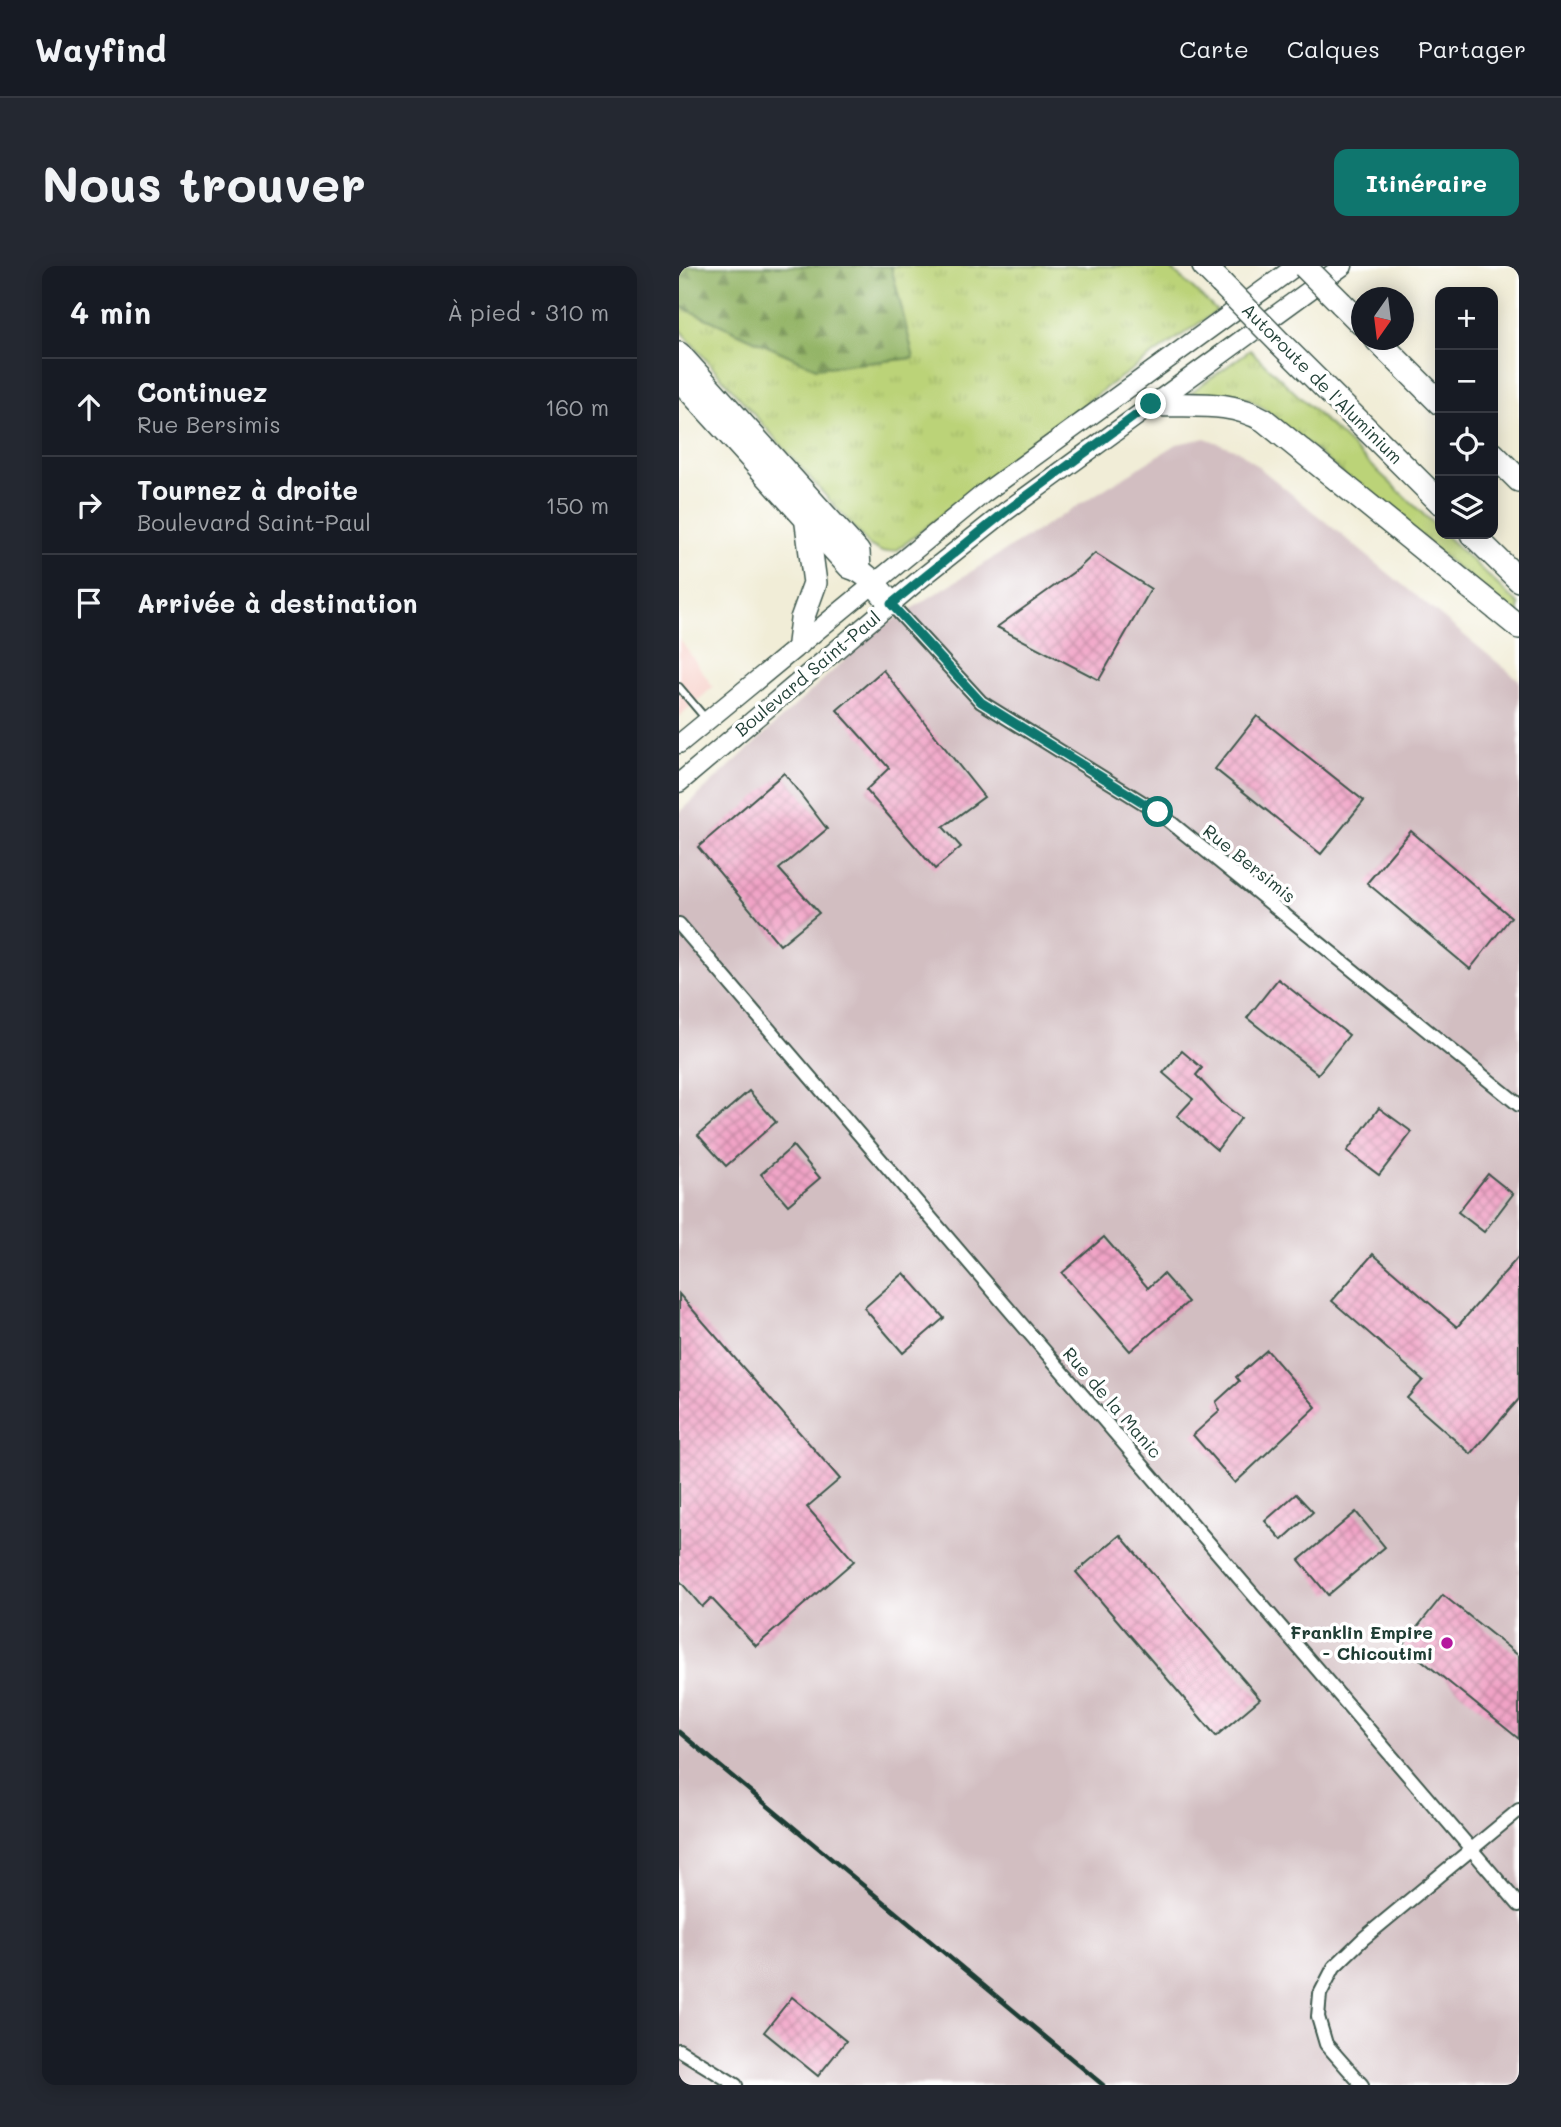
<!DOCTYPE html>
<html lang="fr">
<meta charset="utf-8">
<style>
:root{--surface:#171b24;--page:#242831;--text:#f1f3f6;--muted:#9ea1a6;--line:#363941;--accent:#0f766e}
body{margin:0;font-family:Mali,sans-serif;background:var(--page);color:var(--text)}
.controls{position:absolute;right:21px;top:21px;display:grid;overflow:hidden;border-radius:14px;box-shadow:0 4px 18px #0003}
.controls button{width:63px;height:63px;display:grid;place-items:center;padding:0;border:0;border-bottom:2px solid var(--line);background:var(--surface);color:var(--text);font:35px sans-serif}
.compass{position:absolute;left:672px;top:21px;width:63px;height:63px;border-radius:50%;background:var(--surface);box-shadow:0 4px 18px #0003;rotate:194deg}
.stop{position:absolute;width:21px;height:21px;margin:-16px;border:5px solid #0f766e;border-radius:50%;background:#fff}
.stop.end{background:#0f766e;border-color:#fff;box-shadow:0 2px 7px #0008}
.list{margin:0;padding:0;list-style:none}
h2{display:flex;justify-content:space-between;align-items:center;height:91px;margin:0;padding:0 28px;font-size:30px}
h2 small{font-size:23px;font-weight:400;color:var(--muted)}
.list li{display:grid;grid-template-columns:46px 1fr auto;gap:21px;align-items:center;box-sizing:border-box;height:98px;padding:0 28px;border-top:2px solid var(--line)}
.list b{display:block;font-size:26px;white-space:nowrap}
.list p{margin:0;font-size:23px;white-space:nowrap;color:var(--muted)}
.list em{font-size:23px;font-style:normal;color:var(--muted)}
.icon{flex:none;width:38px;height:38px;fill:none;stroke:currentColor;stroke-width:2;stroke-linecap:round;stroke-linejoin:round}
.map{position:relative;flex:none;width:840px;height:1819px;overflow:hidden;border-radius:14px}
header{display:flex;align-items:center;gap:42px;box-sizing:border-box;height:98px;padding:0 35px;background:var(--surface);border-bottom:2px solid var(--line)}
header strong{font-size:33px}
nav{display:flex;gap:38px;margin-inline-start:auto;font-size:24px}
.intro{display:flex;align-items:center;justify-content:space-between;box-sizing:border-box;height:168px;padding:0 42px}
h1{margin:0;font-size:49px}
.button{padding:18px 32px;border-radius:14px;background:var(--accent);color:#fff;font-size:24px;font-weight:700}
main{display:flex;gap:42px;padding:0 42px}
aside{flex:1;background:var(--surface);border-radius:14px;box-shadow:0 4px 18px #0003}
.map>svg:first-child{display:block}
.built{fill:#f7d0c9}
.industrial{fill:#d2bec1}
.grass{fill:url(#grass-tufts);stroke:#6d8856;stroke-width:2}
.forest{fill:url(#forest-firs);stroke:#5a794e;stroke-width:2}
.building{fill:url(#building-cross-hatch)}
.lines{fill:none;stroke-linecap:round;stroke-linejoin:round}
.service-casing{stroke:#3e574c;stroke-width:10}
.minor-casing{stroke:#3e574c;stroke-width:16}
.secondary-casing{stroke:#3e574c;stroke-width:21}
.motorway-casing{stroke:#3e574c;stroke-width:26}
.service{stroke:#fff;stroke-width:6}
.minor{stroke:#fff;stroke-width:12}
.secondary{stroke:#fff;stroke-width:18}
.motorway{stroke:#fff;stroke-width:23}
.rail{stroke:#1f3d34;stroke-width:4.5}
.motorway-bridge-casing{stroke:#3e574c;stroke-width:26;stroke-linecap:butt}
.motorway-bridge{stroke:#fff;stroke-width:23}
.route{stroke:#0f766e;stroke-width:9}
.poi-dot{fill:#b5179e;stroke:#fff;stroke-width:2.5}
.labels{text-anchor:middle;stroke-width:7;stroke-linejoin:round;paint-order:stroke}
.street-label{font-size:18px;fill:#1f3d34;stroke:#fff}
.poi-label{font-size:18px;font-weight:bold;fill:#1f3d34;stroke:#fff;text-anchor:end}
</style>
<header>
<strong>Wayfind</strong>
<nav><a>Carte</a><a>Calques</a><a>Partager</a></nav>
</header>
<div class="intro"><h1>Nous trouver</h1><a class="button">Itinéraire</a></div>
<main>
<aside>
<h2>4 min<small>À pied · 310 m</small></h2>
<ul class="list">
<li><svg class="icon" aria-label="ahead" viewBox="0 0 24 24"><path d="M12 20V5M6 11l6-6 6 6"/></svg><div><b>Continuez</b><p>Rue Bersimis</p></div><em>160 m</em></li>
<li><svg class="icon" aria-label="right" viewBox="0 0 24 24"><path d="M7 20v-9h11M14 6l5 5-5 5"/></svg><div><b>Tournez à droite</b><p>Boulevard Saint-Paul</p></div><em>150 m</em></li>
<li><svg class="icon" aria-label="arrive" viewBox="0 0 24 24"><path d="M6 21V4h12l-3 4 3 4H6"/></svg><div><b>Arrivée à destination</b></div></li>
</ul>
</aside>
<div class="map">
<svg width="840" height="1819" viewBox="0 0 840 1819">
<defs>
<pattern id="grass-tufts" width="24" height="20" patternUnits="userSpaceOnUse" patternTransform="scale(1.75)"><rect width="24" height="20" fill="#bbd378"/><path d="M3 7l-1-3M5 7V3M7 7l1-3M15 17l-1-3M17 17v-4M19 17l1-3" fill="none" stroke="#a0b668"/></pattern>
<pattern id="forest-firs" width="22" height="20" patternUnits="userSpaceOnUse" patternTransform="scale(1.75)"><rect width="22" height="20" fill="#94b568"/><path d="M5 1l3.5 6h-7zM16 11l3.5 6h-7z" fill="#789456"/></pattern>
<pattern id="building-cross-hatch" width="8" height="8" patternUnits="userSpaceOnUse" patternTransform="scale(1.75)"><rect width="8" height="8" fill="#f1a3c6"/><path d="M0 0l8 8M0 8l8-8" fill="none" stroke="#c386a2"/></pattern>
</defs>
<rect width="100%" height="100%" fill="#fff"/>
<filter id="ink" filterUnits="userSpaceOnUse"><feTurbulence type="fractalNoise" baseFrequency=".0143" numOctaves="2"/><feDisplacementMap in="SourceGraphic" scale="14" xChannelSelector="R" yChannelSelector="G"/><feConvolveMatrix kernelMatrix="1 2 1 2 8 2 1 2 1" color-interpolation-filters="sRGB"/></filter>
<filter id="wash" filterUnits="userSpaceOnUse"><feTurbulence type="fractalNoise" baseFrequency=".00686" numOctaves="4" result="noise"/><feDisplacementMap in="SourceGraphic" scale="28" xChannelSelector="R" yChannelSelector="G"/><feGaussianBlur stdDeviation="1.57" result="paint"/><feColorMatrix in="noise" values="0 0 0 0 0 0 0 0 0 0 0 0 0 0 0 0 0 1.4 0 .05"/><feComposite in="paint" operator="in"/></filter>
<g filter="url(#wash)">
<rect width="100%" height="100%" fill="#f1edd7"/>
<!-- built -->
<polygon class="built" points="0,372 34,421 0,451"/>
<!-- industrial -->
<polygon class="industrial" points="526,172 560,185 840,414 840,1819 0,1819 0,547 198,364 498,178"/>
<!-- grass -->
<g class="grass">
<polygon points="0,0 489,0 538,45 429,120 218,284 203,286 190,279 0,63"/>
<polygon points="571,84 840,339 840,353 586,143 567,132 511,127"/>
</g>
<!-- forest -->
<polygon class="forest" points="0,0 212,0 235,92 137,102 0,40"/>
<g id="blocks">
<!-- building -->
<g class="building">
<polygon points="416,287 472,323 420,414 318,361 399,303"/>
<polygon points="204,404 305,531 264,561 282,581 256,603 187,524 210,502 158,444"/>
<polygon points="578,450 685,535 642,588 536,503"/>
<polygon points="105,507 148,563 100,603 140,647 101,679 19,581"/>
<polygon points="732,565 832,651 791,703 688,617"/>
<polygon points="599,713 670,769 639,808 568,752"/>
<polygon points="503,785 523,802 517,809 543,837 562,852 538,884 498,850 514,833 484,807"/>
<polygon points="70,825 97,856 47,900 19,869"/>
<polygon points="700,842 733,866 700,909 668,885"/>
<polygon points="114,880 141,912 109,939 82,908"/>
<polygon points="809,908 834,928 805,966 779,946"/>
<polygon points="425,971 469,1022 484,1008 509,1036 451,1085 383,1007"/>
<polygon points="694,988 778,1061 840,990 840,1133 792,1188 728,1132 744,1114 653,1035"/>
<polygon points="225,1007 265,1052 224,1087 185,1042"/>
<polygon points="0,1028 161,1213 128,1241 175,1295 77,1380 32,1332 23,1341 0,1314"/>
<polygon points="588,1084 637,1141 556,1217 514,1169 541,1145 537,1136 560,1115 557,1111"/>
<polygon points="617,1228 634,1246 603,1274 586,1255"/>
<polygon points="677,1246 706,1281 649,1329 620,1294"/>
<polygon points="441,1269 581,1433 537,1470 397,1306"/>
<polygon points="764,1329 840,1390 840,1473 724,1379"/>
<polygon points="113,1731 167,1775 139,1810 85,1766"/>
</g>
</g>
</g>
<g filter="url(#ink)">
<use href="#blocks" fill-opacity="0" stroke="#3e574c" stroke-width="2"/>
<g class="lines">
<!-- service casing -->
<g class="service-casing">
<polyline id="service" points="0,421 27,453"/>
</g>
<!-- minor casing -->
<g class="minor-casing">
<g id="minor">
<polyline points="212,338 302,436 479,546 840,839"/>
<polyline points="0,658 840,1639"/>
<polyline points="0,1784 57,1819"/>
<polyline points="683,1819 647,1778 639,1751 641,1728 655,1701 685,1672 840,1544"/>
</g>
</g>
<!-- secondary casing -->
<g class="secondary-casing">
<g id="secondary">
<polyline points="0,478 304,228 617,0"/>
<polyline points="0,517 239,315 326,246 664,0"/>
</g>
</g>
<!-- motorway casing -->
<g class="motorway-casing">
<g id="motorway">
<polyline points="525,0 542,17"/>
<polyline points="662,37 682,57"/>
<polyline points="698,74 761,137"/>
<polyline points="602,78 761,236"/>
<polyline points="0,88 179,286 180,304"/>
<path d="M0,113L171,301C189,306 200,324 212,338"/>
<path d="M472,138C512,141 548,133 585,154L840,361"/>
<polyline points="814,188 840,214"/>
<polyline points="793,268 840,314"/>
<polyline points="120,377 123,353 136,317 128,258"/>
</g>
</g>
<!-- service -->
<use href="#service" class="service"/>
<!-- minor -->
<use href="#minor" class="minor"/>
<!-- secondary -->
<use href="#secondary" class="secondary"/>
<!-- motorway -->
<use href="#motorway" class="motorway"/>
<!-- rail -->
<polyline class="rail" points="0,1466 424,1819"/>
<!-- motorway-bridge casing -->
<g class="motorway-bridge-casing">
<g id="motorway-bridge">
<polyline points="625,0 662,37"/>
<polyline points="542,17 602,78"/>
</g>
</g>
<!-- motorway-bridge -->
<use href="#motorway-bridge" class="motorway-bridge"/>
</g>
</g>
<g class="lines" filter="url(#ink)">
<!-- route -->
<polyline class="route" points="472,138 326,246 212,338 302,436 479,546"/>
</g>
<!-- markers -->
<circle class="poi-dot" cx="768" cy="1377" r="7"/>
<g class="labels">
<!-- street labels -->
<g class="street-label">
<text transform="translate(643 118) rotate(45)" y="6">Autoroute de l'Aluminium</text>
<text transform="translate(129 408) rotate(-40)" y="6">Boulevard Saint-Paul</text>
<text transform="translate(570 598) rotate(39)" y="6">Rue Bersimis</text>
<text transform="translate(433 1137) rotate(49)" y="6">Rue de la Manic</text>
</g>
<!-- poi labels -->
<g class="poi-label">
<text x="754" y="1373">Franklin Empire<tspan x="754" dy="21">- Chicoutimi</tspan></text>
</g>
</g>
</svg>
<div class="controls">
<button>+</button>
<button>−</button>
<button><svg class="icon" aria-label="locate" viewBox="0 0 24 24"><circle cx="12" cy="12" r="6"/><path d="M12 2v4M12 18v4M2 12h4M18 12h4"/></svg></button>
<button><svg class="icon" aria-label="layers" viewBox="0 0 24 24"><path d="M12 4l9 5-9 5-9-5zM3 14l9 5 9-5"/></svg></button>
</div>
<svg class="compass" viewBox="-18 -18 36 36"><path d="M0-13l5 13h-10z" fill="#e53935"/><path d="M0 13l5-13h-10z" fill="#9ea1a6"/></svg>
<div class="stop" style="left:479px;top:546px"></div>
<div class="stop end" style="left:472px;top:138px"></div>
</div>
</main>
